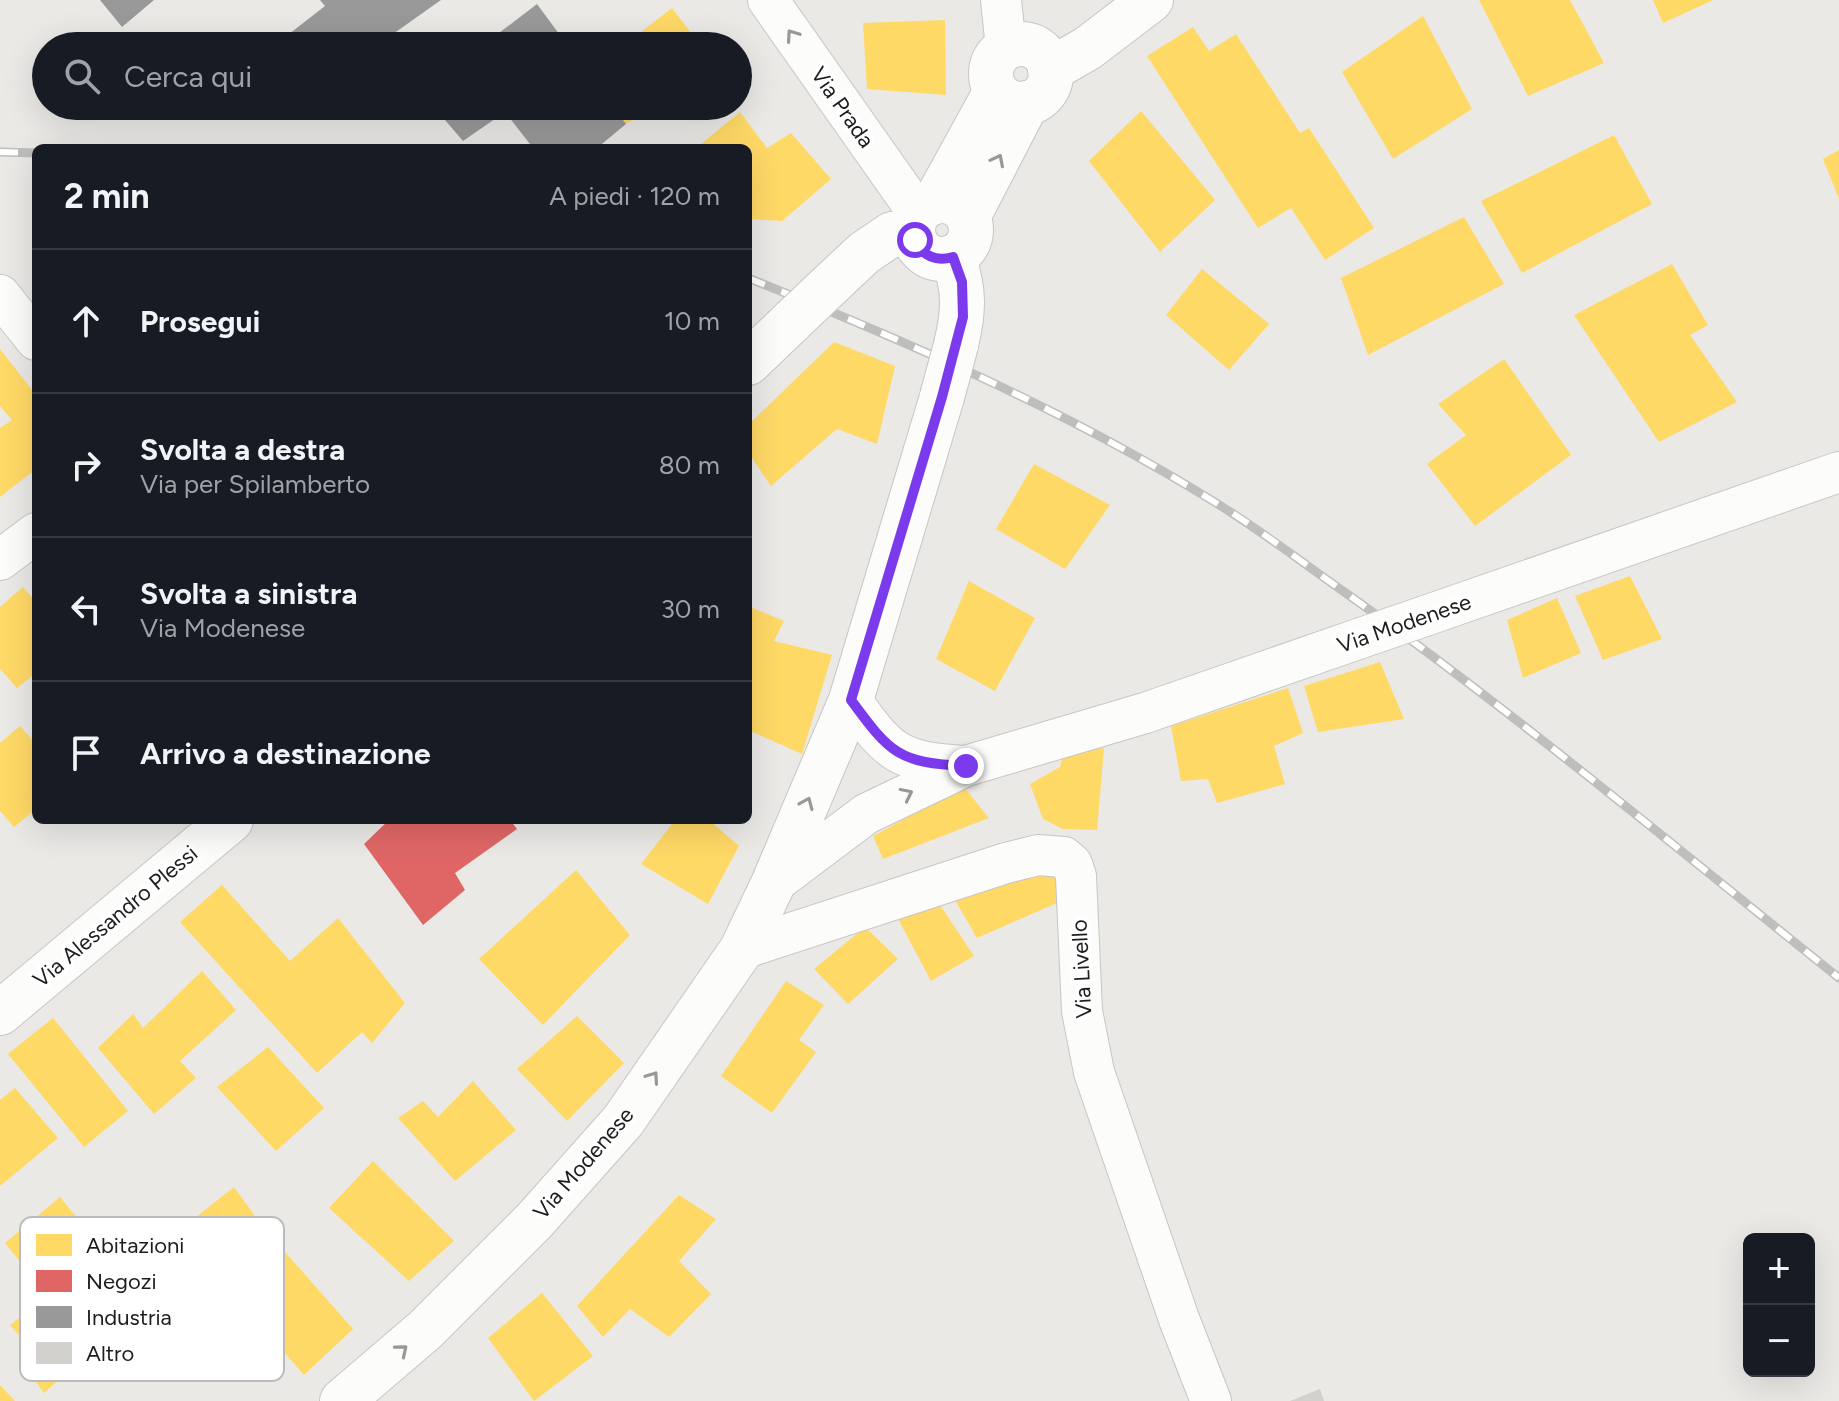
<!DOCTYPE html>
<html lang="it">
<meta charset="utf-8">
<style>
:root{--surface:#171b24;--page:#20242c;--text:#f1f3f6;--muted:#9ea1a6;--line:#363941}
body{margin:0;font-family:Figtree,sans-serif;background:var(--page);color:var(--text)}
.controls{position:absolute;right:24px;bottom:24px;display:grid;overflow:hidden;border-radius:12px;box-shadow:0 8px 32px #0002}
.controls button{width:72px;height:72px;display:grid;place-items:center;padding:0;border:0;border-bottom:2px solid var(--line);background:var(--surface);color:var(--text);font:40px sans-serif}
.stop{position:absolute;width:24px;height:24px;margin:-18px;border:6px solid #7c3aed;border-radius:50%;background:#fff}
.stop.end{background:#7c3aed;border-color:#fff;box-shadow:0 2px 8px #0008}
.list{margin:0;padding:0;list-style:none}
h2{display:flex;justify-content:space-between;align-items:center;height:104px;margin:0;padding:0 32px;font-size:34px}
h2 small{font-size:26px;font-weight:400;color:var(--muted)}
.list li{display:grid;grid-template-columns:52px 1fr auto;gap:24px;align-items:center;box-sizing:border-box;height:144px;padding:0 32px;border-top:2px solid var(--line)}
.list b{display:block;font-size:30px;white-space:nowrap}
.list p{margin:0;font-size:26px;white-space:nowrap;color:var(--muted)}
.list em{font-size:26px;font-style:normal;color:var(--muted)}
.icon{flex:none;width:44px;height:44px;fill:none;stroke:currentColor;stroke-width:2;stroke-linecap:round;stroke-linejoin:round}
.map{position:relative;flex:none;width:1839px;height:1401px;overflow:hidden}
.search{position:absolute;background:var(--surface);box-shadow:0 8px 32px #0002;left:32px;top:32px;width:720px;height:88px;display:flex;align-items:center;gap:20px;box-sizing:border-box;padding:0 28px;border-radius:44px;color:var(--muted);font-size:30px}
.panel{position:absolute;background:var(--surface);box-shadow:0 8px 32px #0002;left:32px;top:144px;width:720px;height:680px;border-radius:12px}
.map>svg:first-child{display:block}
.homes{fill:#ffd966}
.shops{fill:#e06666}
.industry{fill:#999}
.building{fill:#d2d1ce}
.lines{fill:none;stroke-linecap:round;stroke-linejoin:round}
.minor-casing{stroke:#c7c6c4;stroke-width:42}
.primary-casing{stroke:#c7c6c4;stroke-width:46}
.minor{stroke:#fcfcfb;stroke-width:40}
.primary{stroke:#fcfcfb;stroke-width:44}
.rail-casing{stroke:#bebebd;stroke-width:9}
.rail{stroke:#fff;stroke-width:6;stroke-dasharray:18;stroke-linecap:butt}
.minor-bridge-casing{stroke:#c7c6c4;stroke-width:42;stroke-linecap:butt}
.primary-bridge-casing{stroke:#c7c6c4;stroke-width:46;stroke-linecap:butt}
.minor-bridge{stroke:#fcfcfb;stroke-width:40}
.primary-bridge{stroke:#fcfcfb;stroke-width:44}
.oneway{stroke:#989896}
.route{stroke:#7c3aed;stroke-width:10}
.labels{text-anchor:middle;stroke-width:8;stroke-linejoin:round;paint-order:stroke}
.street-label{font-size:22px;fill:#1e1d1b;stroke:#fff}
.key{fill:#fff;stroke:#bcbbbb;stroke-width:2}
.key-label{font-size:22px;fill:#1e1d1b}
</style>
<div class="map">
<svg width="1839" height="1401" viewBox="0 0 1839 1401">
<rect width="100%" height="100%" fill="#ebe9e6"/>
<!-- homes -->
<g class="homes">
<polygon points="1479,0 1570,0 1604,63 1528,96"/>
<polygon points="1653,0 1713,0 1663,23"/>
<polygon points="672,8 701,46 623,46"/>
<polygon points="1423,16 1472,109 1393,159 1342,72"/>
<polygon points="945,20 946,95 867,89 863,23"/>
<polygon points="1193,27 1209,51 1236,34 1300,133 1309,128 1374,228 1325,260 1291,208 1258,228 1147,56"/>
<polygon points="613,106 652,106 626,124"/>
<polygon points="1141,111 1215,200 1160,252 1089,161"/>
<polygon points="740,112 767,148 791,133 831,179 782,221 748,219 748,148 696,148"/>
<polygon points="1614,135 1652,204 1522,273 1481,201"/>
<polygon points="1839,150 1839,199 1823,159"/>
<polygon points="1464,217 1504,284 1368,355 1341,278"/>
<polygon points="1672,264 1708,325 1690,335 1737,402 1659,442 1574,315"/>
<polygon points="1202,269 1269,324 1229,370 1166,315"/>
<polygon points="834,342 895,366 877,444 837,429 771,486 748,452 748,425"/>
<polygon points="0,349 36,395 36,469 0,497 0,428 12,420 0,406"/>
<polygon points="1504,359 1571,455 1475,526 1427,464 1466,435 1438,404"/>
<polygon points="1034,464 1110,505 1065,569 996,529"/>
<polygon points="1630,576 1662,639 1603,660 1575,596"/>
<polygon points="969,581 1035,618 995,691 936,659"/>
<polygon points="23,587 36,602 36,673 17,688 0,669 0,607"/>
<polygon points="1557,598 1581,653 1523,678 1507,620"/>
<polygon points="748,606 784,621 774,641 832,655 802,754 748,730 748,676 750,670 748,669"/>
<polygon points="1380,662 1404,719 1318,732 1304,686"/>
<polygon points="1288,688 1303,733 1274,746 1285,784 1217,803 1208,779 1181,781 1171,726"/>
<polygon points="20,726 36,744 36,809 14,827 0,811 0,743"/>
<polygon points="1104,748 1097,830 1063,829 1043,819 1030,784 1060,767 1063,754"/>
<polygon points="964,787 989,818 883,859 873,836"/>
<polygon points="675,820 709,820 739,846 708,904 641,864"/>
<polygon points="1049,861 1066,899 977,938 955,900"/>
<polygon points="576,870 630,935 543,1025 479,959"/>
<polygon points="222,885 290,961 338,918 405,1003 372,1043 362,1032 317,1073 180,922"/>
<polygon points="938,902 974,956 931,981 897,917"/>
<polygon points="865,927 898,959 848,1004 814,969"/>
<polygon points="202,971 236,1010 180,1061 196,1078 154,1114 98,1048 133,1014 143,1028"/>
<polygon points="786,981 824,1005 799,1040 816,1052 772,1113 721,1076"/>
<polygon points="577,1016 624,1063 567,1121 517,1069"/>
<polygon points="53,1018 128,1111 84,1147 8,1054"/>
<polygon points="268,1047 324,1108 276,1151 217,1087"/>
<polygon points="473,1081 516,1130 455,1181 398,1118 423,1101 438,1117"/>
<polygon points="15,1088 58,1138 0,1186 0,1100"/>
<polygon points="373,1161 454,1241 409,1281 329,1208"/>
<polygon points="234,1187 258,1220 219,1249 233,1266 208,1290 167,1240"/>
<polygon points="679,1195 716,1219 679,1261 711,1294 669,1337 630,1309 603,1337 577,1306"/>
<polygon points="60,1197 91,1235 36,1281 5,1243"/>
<polygon points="286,1253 353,1329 304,1375 235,1296"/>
<polygon points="542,1293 593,1356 534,1401 488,1338"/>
<polygon points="44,1300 89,1352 44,1393 25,1367 37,1356 10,1325"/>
<polygon points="0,1385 15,1401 0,1401"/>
</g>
<!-- shops -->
<polygon class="shops" points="389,820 510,820 517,829 455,873 465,890 423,925 364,844"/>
<!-- industry -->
<g class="industry">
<polygon points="100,0 154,0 122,27"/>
<polygon points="320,0 441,0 376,46 299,46 289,34 325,6"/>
<polygon points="537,4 568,46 482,46"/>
<polygon points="433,106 613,106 626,124 597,148 559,148 557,146 533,148 505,112 463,141"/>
</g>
<!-- building -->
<polygon class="building" points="1320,1389 1324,1401 1290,1401"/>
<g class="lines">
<!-- minor casing -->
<g class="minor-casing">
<g id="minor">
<polyline points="768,0 918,213"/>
<polyline points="1001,0 1006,48"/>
<polyline points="0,295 36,340"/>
<polyline points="0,560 36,533"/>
<polyline points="1425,616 1839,472"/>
<path d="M851,700C890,754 898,762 966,766"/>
<polyline points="773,884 866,814 966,766 1145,713 1361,638"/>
<polyline points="742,949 1006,863 1038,855 1064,857 1072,864 1076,876 1082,1011 1094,1072 1179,1319 1211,1401"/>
</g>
</g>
<!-- primary casing -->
<g class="primary-casing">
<g id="primary">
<circle cx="1021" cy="74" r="30"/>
<polyline points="1050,70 1088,48 1151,0"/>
<circle cx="942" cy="230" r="29"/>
<polyline points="935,202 996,91"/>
<polyline points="968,217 1027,103"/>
<path d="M953,257C965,290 964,311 956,345"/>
<polyline points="832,283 864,253 892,234 913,231"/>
<polyline points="748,363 793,320"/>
<polyline points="0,1013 231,820"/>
<polyline points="342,1401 425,1330 535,1220 623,1121 742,949 773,884 851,700 942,397"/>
</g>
</g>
<!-- minor -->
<use href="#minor" class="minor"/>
<!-- primary -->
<use href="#primary" class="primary"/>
<!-- rail casing -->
<g class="rail-casing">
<g id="rail">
<polyline points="0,152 36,153"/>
<path d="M748,278C906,341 1063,409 1208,498C1255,526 1299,560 1343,591C1514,712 1675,847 1839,978"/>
</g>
</g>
<!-- rail -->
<use href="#rail" class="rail"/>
<!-- minor-bridge casing -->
<g class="minor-bridge-casing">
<polyline id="minor-bridge" points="1361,638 1425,616"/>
</g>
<!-- primary-bridge casing -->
<g class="primary-bridge-casing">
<g id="primary-bridge">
<polyline points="793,320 832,283"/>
<polyline points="942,397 956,345"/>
</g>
</g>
<!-- minor-bridge -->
<use href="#minor-bridge" class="minor-bridge"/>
<!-- primary-bridge -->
<use href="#primary-bridge" class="primary-bridge"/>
</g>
<!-- one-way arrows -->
<defs><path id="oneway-chevron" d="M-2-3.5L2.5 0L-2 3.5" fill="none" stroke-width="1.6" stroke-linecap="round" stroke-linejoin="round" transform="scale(2)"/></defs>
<g class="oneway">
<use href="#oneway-chevron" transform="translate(792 35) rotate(-125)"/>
<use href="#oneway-chevron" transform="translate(998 160) rotate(-63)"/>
<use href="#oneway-chevron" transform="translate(907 794) rotate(-26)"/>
<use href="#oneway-chevron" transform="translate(807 803) rotate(-67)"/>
<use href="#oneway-chevron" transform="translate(653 1077) rotate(-55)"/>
<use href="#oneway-chevron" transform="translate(402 1350) rotate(-40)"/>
</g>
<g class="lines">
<!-- route -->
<path class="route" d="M915,240C923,256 935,262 953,257L962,282L963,317L942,397L851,700C890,753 898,763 966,766"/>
</g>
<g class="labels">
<!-- street labels -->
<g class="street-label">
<text transform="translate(843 107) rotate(55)" y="8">Via Prada</text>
<text transform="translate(1404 623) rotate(-19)" y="8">Via Modenese</text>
<text transform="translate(115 916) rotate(-40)" y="8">Via Alessandro Plessi</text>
<text transform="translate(1081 969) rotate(-93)" y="8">Via Livello</text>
<text transform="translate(583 1163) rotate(-49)" y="8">Via Modenese</text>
</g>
</g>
<!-- legend -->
<rect x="20" y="1217" width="264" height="164" rx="12" class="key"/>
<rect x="36" y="1234" width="36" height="22" fill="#ffd966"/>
<rect x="36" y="1270" width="36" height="22" fill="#e06666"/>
<rect x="36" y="1306" width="36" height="22" fill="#999"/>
<rect x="36" y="1342" width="36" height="22" fill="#d2d1ce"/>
<g class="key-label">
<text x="86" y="1253">Abitazioni</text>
<text x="86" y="1289">Negozi</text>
<text x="86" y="1325">Industria</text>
<text x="86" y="1361">Altro</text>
</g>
</svg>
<div class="controls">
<button>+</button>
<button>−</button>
</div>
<div class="stop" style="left:915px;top:240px"></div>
<div class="stop end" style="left:966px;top:766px"></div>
<div class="search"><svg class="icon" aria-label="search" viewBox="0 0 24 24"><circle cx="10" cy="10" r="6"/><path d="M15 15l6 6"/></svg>Cerca qui</div>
<section class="panel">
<h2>2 min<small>A piedi · 120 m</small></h2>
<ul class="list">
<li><svg class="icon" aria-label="ahead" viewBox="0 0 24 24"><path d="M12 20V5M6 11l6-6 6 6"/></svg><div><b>Prosegui</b></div><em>10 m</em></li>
<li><svg class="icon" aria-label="right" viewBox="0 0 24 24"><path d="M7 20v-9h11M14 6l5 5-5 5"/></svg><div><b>Svolta a destra</b><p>Via per Spilamberto</p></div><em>80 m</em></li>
<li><svg class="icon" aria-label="left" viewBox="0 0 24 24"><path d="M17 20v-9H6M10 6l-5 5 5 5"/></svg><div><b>Svolta a sinistra</b><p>Via Modenese</p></div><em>30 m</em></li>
<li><svg class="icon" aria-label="arrive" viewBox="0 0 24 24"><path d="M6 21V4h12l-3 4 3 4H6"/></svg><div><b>Arrivo a destinazione</b></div></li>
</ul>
</section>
</div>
